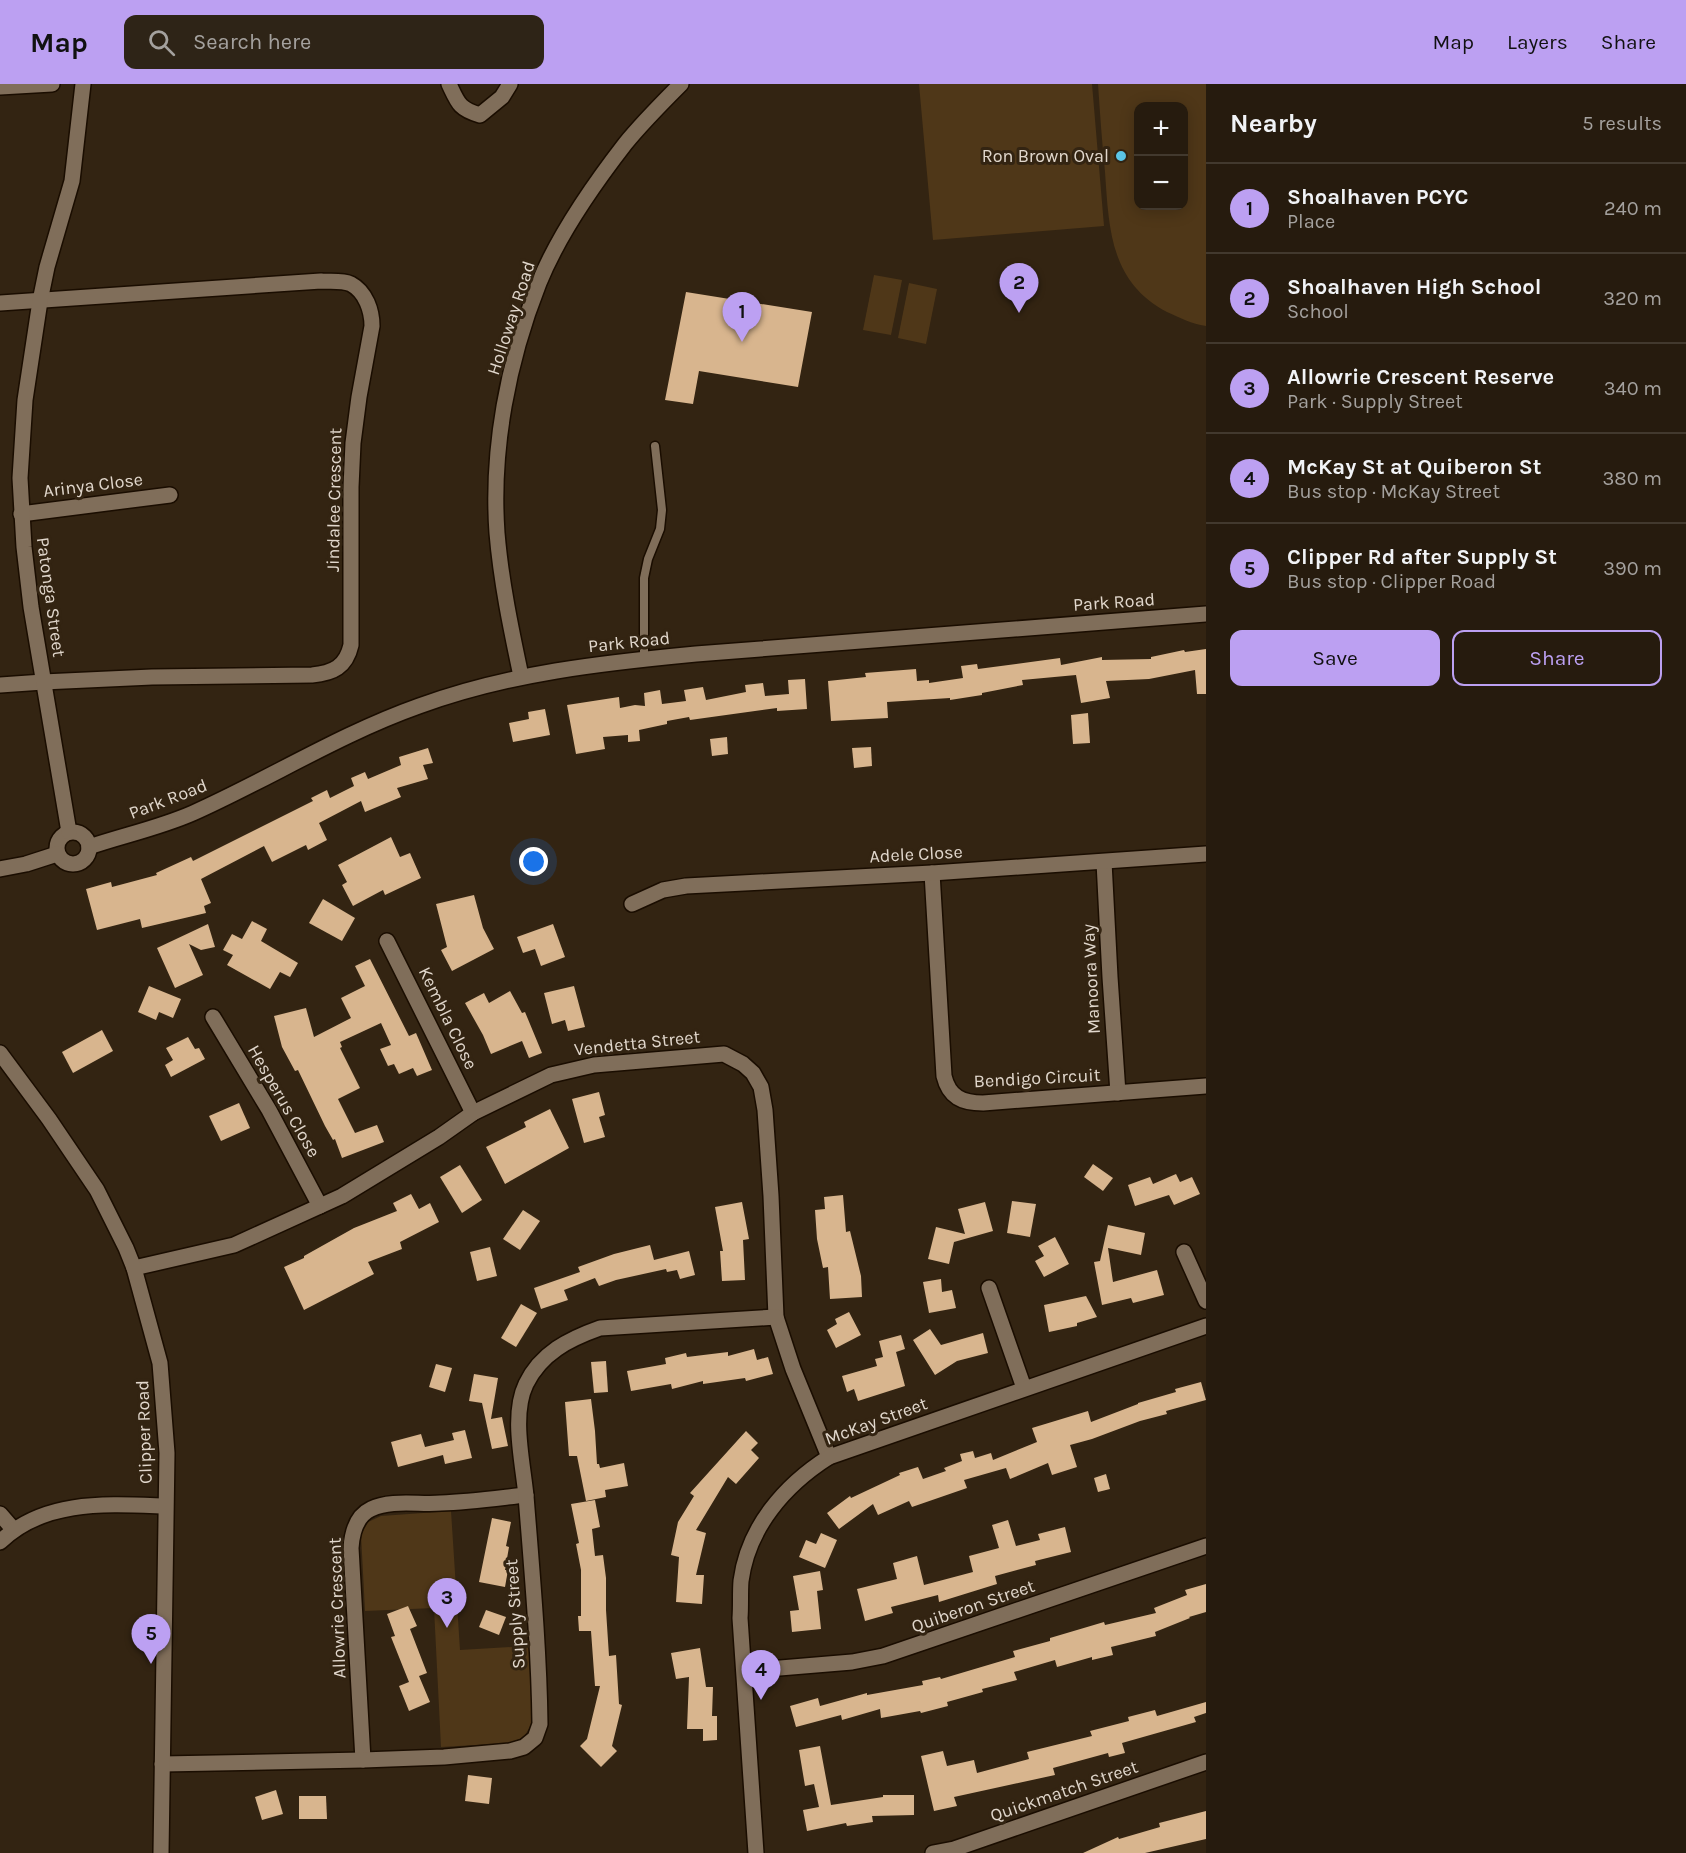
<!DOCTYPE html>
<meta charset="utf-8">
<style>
:root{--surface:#261b0e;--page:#2e2417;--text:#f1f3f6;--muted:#a4a19e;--line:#42392e;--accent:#bca0f2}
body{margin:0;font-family:Karla,sans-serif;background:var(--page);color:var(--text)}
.controls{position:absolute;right:18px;top:18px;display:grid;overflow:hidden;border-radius:12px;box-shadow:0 3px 15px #0003}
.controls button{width:54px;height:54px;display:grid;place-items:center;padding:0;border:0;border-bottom:2px solid var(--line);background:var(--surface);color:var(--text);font:30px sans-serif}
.you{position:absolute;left:534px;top:778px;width:21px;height:21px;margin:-15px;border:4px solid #fff;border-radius:50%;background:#1a73e8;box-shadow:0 0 0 9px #1a73e833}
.badge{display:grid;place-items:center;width:39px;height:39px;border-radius:50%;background:var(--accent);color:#111;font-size:20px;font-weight:700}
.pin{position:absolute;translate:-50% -50px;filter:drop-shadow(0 2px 3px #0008)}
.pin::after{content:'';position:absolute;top:32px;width:21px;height:18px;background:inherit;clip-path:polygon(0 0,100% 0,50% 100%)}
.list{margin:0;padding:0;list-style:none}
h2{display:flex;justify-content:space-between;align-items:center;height:78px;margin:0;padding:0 24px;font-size:26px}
h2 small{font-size:20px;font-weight:400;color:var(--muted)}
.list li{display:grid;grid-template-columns:39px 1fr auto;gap:18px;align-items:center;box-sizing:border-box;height:90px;padding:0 24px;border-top:2px solid var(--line)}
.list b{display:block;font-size:22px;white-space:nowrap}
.list p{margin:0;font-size:20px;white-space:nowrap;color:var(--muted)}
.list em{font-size:20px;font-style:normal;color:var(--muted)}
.actions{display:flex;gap:12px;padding:18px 24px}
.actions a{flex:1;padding:14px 0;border:2px solid var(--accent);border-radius:12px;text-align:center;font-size:21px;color:var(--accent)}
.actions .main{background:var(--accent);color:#111}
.icon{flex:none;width:33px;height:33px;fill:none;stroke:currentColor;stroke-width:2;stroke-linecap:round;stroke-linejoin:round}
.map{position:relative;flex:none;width:1206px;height:1769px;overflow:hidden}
header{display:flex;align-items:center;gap:36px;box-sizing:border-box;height:84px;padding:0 30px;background:var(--accent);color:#111}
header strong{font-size:28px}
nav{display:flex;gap:33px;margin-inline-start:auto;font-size:21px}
.search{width:420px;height:54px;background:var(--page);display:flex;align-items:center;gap:15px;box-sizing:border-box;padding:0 21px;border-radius:12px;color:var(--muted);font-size:22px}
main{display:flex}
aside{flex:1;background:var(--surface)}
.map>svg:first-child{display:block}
.green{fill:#4f3718;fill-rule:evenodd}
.building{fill:#d8b58e}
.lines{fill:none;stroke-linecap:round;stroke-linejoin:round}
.service-casing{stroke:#1a0d00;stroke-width:11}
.minor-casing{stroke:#1a0d00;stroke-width:18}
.tertiary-casing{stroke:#1a0d00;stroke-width:18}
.service{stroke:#806e5a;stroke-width:8}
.minor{stroke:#806e5a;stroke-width:15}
.tertiary{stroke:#806e5a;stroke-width:15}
.poi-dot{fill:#5cc7e8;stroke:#332412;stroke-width:2}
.labels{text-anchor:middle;stroke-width:6;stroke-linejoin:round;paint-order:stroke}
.poi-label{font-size:18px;fill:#e1d7cc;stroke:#332412;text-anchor:end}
.street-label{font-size:18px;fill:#e1d7cc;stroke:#332412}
</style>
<header>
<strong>Map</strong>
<div class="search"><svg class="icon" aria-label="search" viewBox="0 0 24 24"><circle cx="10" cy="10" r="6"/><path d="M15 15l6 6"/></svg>Search here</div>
<nav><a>Map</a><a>Layers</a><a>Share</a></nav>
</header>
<main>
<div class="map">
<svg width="1206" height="1769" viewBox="0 0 1206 1769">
<rect width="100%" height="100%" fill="#332412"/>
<!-- green -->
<g class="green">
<polygon points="919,0 1092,0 1104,142 933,156"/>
<path d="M1098,0H1206V242C1191,240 1181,234 1167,228C1110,198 1109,145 1105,88C1102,59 1100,29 1098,0ZM1138,22H1184V122H1138Z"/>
<polygon points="874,191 902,196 891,251 863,246"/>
<polygon points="909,199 937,205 926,260 898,254"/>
<polygon points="451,1427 460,1566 529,1562 532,1639 524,1653 510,1659 441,1663 434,1524 365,1527 361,1451 368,1438 381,1432"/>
</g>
<!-- building -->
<g class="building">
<polygon points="686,208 812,228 798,303 699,287 693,320 665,316"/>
<polygon points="1206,565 1206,610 1197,610 1195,586 1149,595 1106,597 1110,614 1081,619 1076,591 1022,596 1023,601 982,609 982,611 950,616 950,614 887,618 888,634 831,637 828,597 866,593 865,589 916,585 917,597 929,596 929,599 963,594 961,582 977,580 978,585 1060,574 1061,581 1102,573 1102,576 1151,575 1151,573 1184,566 1185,568"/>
<polygon points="805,595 807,625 777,627 777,624 690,636 689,633 667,637 667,640 639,646 640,657 628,658 628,651 603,653 605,665 576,670 567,621 619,613 620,624 635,621 645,622 644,609 660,606 662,620 686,617 684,606 703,603 706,616 746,608 745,601 763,599 765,612 789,610 788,596"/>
<polygon points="545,625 550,651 513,658 509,639 529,635 528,628"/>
<polygon points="1088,629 1090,659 1073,660 1071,631"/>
<polygon points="727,653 728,670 712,672 710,655"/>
<polygon points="871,663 872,682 854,684 852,664"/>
<polygon points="428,664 433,679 423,681 428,695 397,704 401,713 365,728 361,717 319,739 327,756 308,766 306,761 272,778 264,762 201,795 211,819 204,822 206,829 142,844 140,835 97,846 86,805 111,798 112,803 157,791 156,789 191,773 193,777 313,717 311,714 327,706 330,714 354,702 351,694 365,688 368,695 401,681 399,673"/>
<polygon points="391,753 400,773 410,769 421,794 385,811 383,806 353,822 342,801 347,798 338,781"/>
<polygon points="474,811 483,844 494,865 452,887 441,866 447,863 436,820"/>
<polygon points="323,815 355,834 342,857 309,839"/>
<polygon points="252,837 267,845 261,857 298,879 290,893 280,888 270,905 227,881 233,871 223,866 232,850 242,855"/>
<polygon points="208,840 215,863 201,866 189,860 203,891 175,904 157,864"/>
<polygon points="553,840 565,873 541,882 535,865 523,869 517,853"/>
<polygon points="370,875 409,952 416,949 432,986 417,992 413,984 399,990 394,980 388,982 380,965 391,961 381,939 340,958 342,963 340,964 360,1004 338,1015 355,1049 377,1041 384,1058 342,1074 335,1055 333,1056 325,1042 298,986 295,987 282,963 274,932 306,924 314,953 351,934 341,914 365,902 355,882"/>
<polygon points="149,902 181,915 173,934 159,928 156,936 138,928"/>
<polygon points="574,902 585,943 568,947 565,936 552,940 544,909"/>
<polygon points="510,907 522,929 525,928 542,969 529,974 522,957 491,970 483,951 465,919 484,909 489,919"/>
<polygon points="102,946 113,967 73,989 62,968"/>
<polygon points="188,953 195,965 199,964 205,975 171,993 165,981 173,976 166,964"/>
<polygon points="599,1008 605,1031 599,1033 605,1053 584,1059 572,1015"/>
<polygon points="239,1019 250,1044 221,1057 209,1032"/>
<polygon points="550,1025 569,1064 505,1100 486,1063 526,1043 524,1038"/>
<polygon points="1093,1080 1113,1094 1103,1107 1084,1093"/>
<polygon points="460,1081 482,1116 462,1129 440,1093"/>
<polygon points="1176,1090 1180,1098 1192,1093 1200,1110 1174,1121 1169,1111 1135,1122 1128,1101 1150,1093 1153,1100"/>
<polygon points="411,1110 419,1125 430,1119 439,1138 400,1158 402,1165 368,1178 374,1190 304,1226 284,1183 304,1174 304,1172 354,1144 397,1127 393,1119"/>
<polygon points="843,1111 846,1148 850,1147 861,1192 862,1213 830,1215 828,1183 823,1184 817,1155 815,1126 825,1125 824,1113"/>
<polygon points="1012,1117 1036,1120 1030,1153 1007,1149"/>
<polygon points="742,1118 749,1155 743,1156 745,1196 722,1197 720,1167 723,1167 715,1123"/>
<polygon points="985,1118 993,1147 954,1158 949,1180 928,1175 936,1143 965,1150 958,1125"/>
<polygon points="523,1126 540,1137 520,1166 503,1155"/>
<polygon points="1108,1141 1145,1149 1141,1171 1108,1164 1113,1198 1157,1186 1164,1211 1133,1219 1131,1214 1102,1221 1094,1178 1100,1177"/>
<polygon points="1055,1153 1069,1180 1044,1193 1035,1177 1044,1172 1038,1162"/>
<polygon points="650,1161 654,1176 689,1167 695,1191 680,1195 677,1186 667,1188 666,1185 616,1196 599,1202 595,1194 564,1206 568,1216 541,1225 534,1204 580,1188 578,1183 614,1170"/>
<polygon points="490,1163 497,1192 477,1197 470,1168"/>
<polygon points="941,1195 942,1208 952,1206 956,1224 929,1229 923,1198"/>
<polygon points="1086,1212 1097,1233 1077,1239 1077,1242 1049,1248 1044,1221"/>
<polygon points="521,1220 537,1229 516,1263 501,1254"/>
<polygon points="849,1228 861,1251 836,1264 827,1246 837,1240 835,1235"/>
<polygon points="930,1245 941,1261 983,1249 988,1269 957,1277 935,1291 913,1256"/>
<polygon points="901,1251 905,1265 896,1268 905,1302 858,1317 854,1305 847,1308 842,1292 877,1282 875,1275 883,1273 879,1257"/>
<polygon points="754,1265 757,1276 768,1273 773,1290 746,1297 745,1294 703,1300 703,1297 672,1305 671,1300 631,1307 627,1287 666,1280 665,1274 686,1269 687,1273 728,1268 728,1272"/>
<polygon points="606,1277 608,1308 594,1309 591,1278"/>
<polygon points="436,1280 452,1284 445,1308 429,1303"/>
<polygon points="474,1290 498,1294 491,1335 502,1333 508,1362 492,1365 482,1319 469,1317"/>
<polygon points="1201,1298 1206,1316 1166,1327 1167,1330 1140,1337 1092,1355 1070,1361 1077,1383 1052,1391 1048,1379 1010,1395 1006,1384 964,1396 967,1404 912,1423 909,1417 878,1431 873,1420 839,1445 827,1429 850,1412 851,1414 900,1391 899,1389 918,1383 923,1395 946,1387 944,1384 962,1377 960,1370 973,1367 975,1374 991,1369 993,1376 1037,1358 1032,1344 1088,1327 1091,1338 1138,1320 1138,1319 1176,1308 1175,1305"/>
<polygon points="591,1315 595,1347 597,1380 599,1380 600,1384 624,1379 628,1402 605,1406 606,1413 586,1417 577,1372 569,1372 565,1318"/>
<polygon points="465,1346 472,1374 445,1380 443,1371 398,1383 391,1358 421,1350 425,1363 454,1356 452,1349"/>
<polygon points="746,1347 758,1359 751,1366 759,1374 736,1400 728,1393 696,1446 706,1449 696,1491 704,1491 702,1520 676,1518 679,1473 671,1471 678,1438 694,1412 690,1409"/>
<polygon points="1106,1390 1110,1405 1098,1408 1094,1394"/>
<polygon points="595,1416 600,1443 592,1445 595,1472 603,1471 606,1494 606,1526 609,1572 616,1571 619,1620 622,1621 612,1662 617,1667 601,1683 580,1662 587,1655 600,1602 595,1602 591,1547 579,1547 578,1532 581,1532 581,1486 576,1460 579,1459 571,1420"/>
<polygon points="492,1434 511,1438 506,1462 509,1463 505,1486 508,1486 505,1503 479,1498"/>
<polygon points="1008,1436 1016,1462 1040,1456 1038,1450 1065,1443 1071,1468 1035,1477 1036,1481 995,1492 997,1500 939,1518 938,1511 891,1523 893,1529 865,1537 857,1505 897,1495 893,1479 917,1472 924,1501 973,1488 969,1472 999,1464 992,1441"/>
<polygon points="821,1449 837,1456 825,1484 799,1473 806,1456 816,1460"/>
<polygon points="820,1487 823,1506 817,1507 821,1545 792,1548 790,1527 799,1526 793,1492"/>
<polygon points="1206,1500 1206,1528 1189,1533 1190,1534 1155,1548 1156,1552 1111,1563 1113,1571 1092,1576 1092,1573 1057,1583 1055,1576 1014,1588 1017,1596 982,1605 983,1608 947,1618 948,1622 921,1629 920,1627 881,1634 880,1625 842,1636 841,1631 796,1643 790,1622 818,1614 820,1622 867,1609 867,1611 923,1601 922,1597 940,1593 941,1595 1015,1573 1013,1567 1050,1557 1050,1554 1104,1538 1105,1541 1156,1529 1154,1524 1187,1511 1185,1506"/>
<polygon points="408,1522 417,1542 410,1545 427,1589 419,1592 430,1618 409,1627 399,1602 409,1598 391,1553 395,1552 387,1530"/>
<polygon points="486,1526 506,1533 499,1551 479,1543"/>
<polygon points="700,1564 706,1603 713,1603 712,1632 717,1632 717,1656 703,1657 703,1645 687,1645 689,1593 676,1595 671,1569"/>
<polygon points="1206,1618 1206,1629 1194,1633 1196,1638 1122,1659 1125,1669 1109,1673 1108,1669 1053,1684 1055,1691 954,1713 957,1722 934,1727 921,1672 943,1667 947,1682 974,1676 977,1689 1029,1675 1027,1668 1092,1652 1090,1647 1129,1637 1128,1633 1155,1626 1157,1632"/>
<polygon points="820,1662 831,1721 883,1713 883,1711 914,1711 914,1731 872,1732 873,1738 847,1742 846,1739 807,1747 803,1726 819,1723 814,1700 805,1702 799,1666"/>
<polygon points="468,1691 492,1694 489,1720 465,1717"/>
<polygon points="276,1706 283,1730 262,1736 255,1713"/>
<polygon points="299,1712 326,1712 327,1735 299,1735"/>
<polygon points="1206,1727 1206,1755 1145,1769 1083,1769 1118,1753 1119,1755 1160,1743 1159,1739"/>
</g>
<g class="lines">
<!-- service casing -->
<g class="service-casing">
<polyline id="service" points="644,575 644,494 648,475 660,445 662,426 655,362"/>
</g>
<!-- minor casing -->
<g class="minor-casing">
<g id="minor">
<path d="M449,0C458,19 459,25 480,31L502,13L510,0"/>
<path d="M0,219L321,197C330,198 342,196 351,200C366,208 372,227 372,242L359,313L353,359L351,403V561C346,583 333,589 312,591L152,593L43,598"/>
<polyline points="21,430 170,411"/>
<polyline points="1104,778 1110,893 1118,1009"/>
<path d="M932,789L944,992C949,1013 962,1019 983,1019L1206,1002"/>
<polyline points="632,820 663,806 686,802 932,789 1206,770"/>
<polyline points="387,857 473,1029"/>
<polyline points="213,933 269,1026 320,1122"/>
<polyline points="1184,1168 1206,1217"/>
<polyline points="134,1184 234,1161 342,1112 439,1053 473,1029 551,991 594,981 724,970 743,980 753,989 761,1003 765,1026 771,1112 776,1233 793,1285 829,1373"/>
<polyline points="989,1204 1024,1304"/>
<polyline points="0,1430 13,1445"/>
<path d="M0,1458C44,1415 108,1420 165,1422"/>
<polyline points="745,1587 852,1578 883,1572 1206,1462"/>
<path d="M363,1676L351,1464C352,1449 356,1432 371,1425C391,1415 420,1421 441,1419C469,1418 498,1414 526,1411"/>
<path d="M162,1680L363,1676L444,1673L510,1667L524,1663L535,1654L540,1640C539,1564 532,1488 526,1412C523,1379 511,1331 526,1300C541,1269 569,1255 600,1244L776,1233"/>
<polyline points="933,1769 954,1765 1206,1678"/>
</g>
</g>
<!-- tertiary casing -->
<g class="tertiary-casing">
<g id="tertiary">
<polyline points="0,3 52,0"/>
<path d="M521,592C511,545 501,497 497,449C491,365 508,277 539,199C558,152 594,100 625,60C642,39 662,19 681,0"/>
<polyline points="0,601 43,598"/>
<circle cx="73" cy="764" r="16"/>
<polyline points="69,748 31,523 24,463 20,394 25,316 40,217 47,183 72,97 83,0"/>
<path d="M89,763C124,751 159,744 193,729C269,695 340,650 419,622C509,589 602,579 696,570L1206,530"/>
<polyline points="0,785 26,780 57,770"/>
<polyline points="0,969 49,1035 97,1106 126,1164 134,1184 160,1279 167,1369 161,1769"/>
<path d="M756,1769L740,1534C741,1522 740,1509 741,1497C748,1443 785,1401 829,1373L1206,1242"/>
</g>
</g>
<!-- service -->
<use href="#service" class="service"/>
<!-- minor -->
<use href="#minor" class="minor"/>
<!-- tertiary -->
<use href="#tertiary" class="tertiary"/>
</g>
<!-- markers -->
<circle class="poi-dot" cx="1121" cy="72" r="6"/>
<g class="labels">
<!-- poi labels -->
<g class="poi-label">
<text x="1109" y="78">Ron Brown Oval</text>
</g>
<!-- street labels -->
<g class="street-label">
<text transform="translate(511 234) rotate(-72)" y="6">Holloway Road</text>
<text transform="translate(93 401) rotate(-7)" y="6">Arinya Close</text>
<text transform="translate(334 416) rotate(-89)" y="6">Jindalee Crescent</text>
<text transform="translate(51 513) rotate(82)" y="6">Patonga Street</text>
<text transform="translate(1114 518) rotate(-4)" y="6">Park Road</text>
<text transform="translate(629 558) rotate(-6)" y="6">Park Road</text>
<text transform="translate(168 715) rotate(-21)" y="6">Park Road</text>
<text transform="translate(916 770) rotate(-3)" y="6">Adele Close</text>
<text transform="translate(1091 895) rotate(-93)" y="6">Manoora Way</text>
<text transform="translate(448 934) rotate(64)" y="6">Kembla Close</text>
<text transform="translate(637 959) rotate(-6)" y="6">Vendetta Street</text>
<text transform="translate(1037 994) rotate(-3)" y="6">Bendigo Circuit</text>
<text transform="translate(284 1017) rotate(60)" y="6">Hesperus Close</text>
<text transform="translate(876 1337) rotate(-20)" y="6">McKay Street</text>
<text transform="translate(144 1348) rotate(-92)" y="6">Clipper Road</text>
<text transform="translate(973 1522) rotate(-19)" y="6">Quiberon Street</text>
<text transform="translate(337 1524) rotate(-92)" y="6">Allowrie Crescent</text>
<text transform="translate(515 1530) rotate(-94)" y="6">Supply Street</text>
<text transform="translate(1064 1707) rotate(-19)" y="6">Quickmatch Street</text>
</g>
</g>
</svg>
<div class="controls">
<button>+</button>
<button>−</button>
</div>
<div class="you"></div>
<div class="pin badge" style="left:742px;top:258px">1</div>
<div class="pin badge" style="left:1019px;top:229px">2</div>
<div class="pin badge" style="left:447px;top:1544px">3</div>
<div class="pin badge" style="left:761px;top:1616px">4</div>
<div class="pin badge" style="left:151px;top:1580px">5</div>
</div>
<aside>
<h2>Nearby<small>5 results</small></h2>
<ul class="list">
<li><span class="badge">1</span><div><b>Shoalhaven PCYC</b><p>Place</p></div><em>240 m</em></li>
<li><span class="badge">2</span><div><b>Shoalhaven High School</b><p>School</p></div><em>320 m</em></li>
<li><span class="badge">3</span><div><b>Allowrie Crescent Reserve</b><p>Park · Supply Street</p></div><em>340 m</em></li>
<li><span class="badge">4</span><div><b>McKay St at Quiberon St</b><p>Bus stop · McKay Street</p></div><em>380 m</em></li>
<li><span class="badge">5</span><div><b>Clipper Rd after Supply St</b><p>Bus stop · Clipper Road</p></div><em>390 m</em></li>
</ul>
<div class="actions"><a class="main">Save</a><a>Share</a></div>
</aside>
</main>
